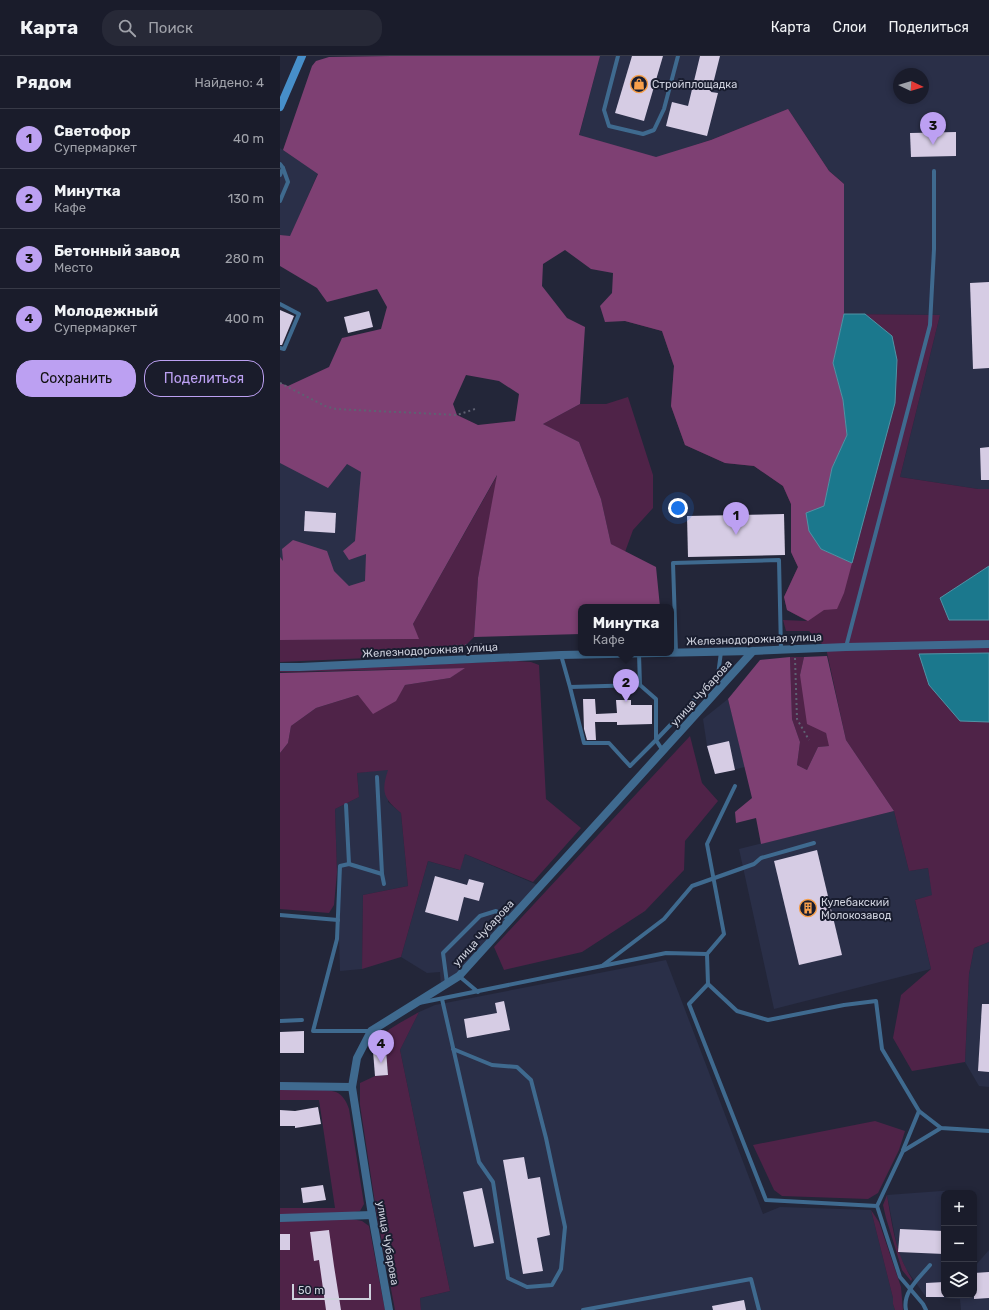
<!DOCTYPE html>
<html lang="ru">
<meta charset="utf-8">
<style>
:root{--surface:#1a1c2b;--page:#272937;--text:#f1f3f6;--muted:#9fa1a9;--line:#383a47;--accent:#bca0f2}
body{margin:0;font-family:Rubik,sans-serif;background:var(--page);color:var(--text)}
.controls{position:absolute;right:12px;bottom:12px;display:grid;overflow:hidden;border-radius:8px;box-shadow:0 2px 6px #0003}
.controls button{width:36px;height:36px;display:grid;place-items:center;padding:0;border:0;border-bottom:1px solid var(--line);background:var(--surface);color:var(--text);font:20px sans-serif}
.compass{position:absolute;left:613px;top:12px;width:36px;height:36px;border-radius:50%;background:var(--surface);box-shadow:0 2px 6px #0003;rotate:94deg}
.scale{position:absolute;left:12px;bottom:10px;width:79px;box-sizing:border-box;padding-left:4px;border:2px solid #ced1dd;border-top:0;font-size:11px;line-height:14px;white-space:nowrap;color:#ced1dd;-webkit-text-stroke:3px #191d2f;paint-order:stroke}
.you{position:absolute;left:398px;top:452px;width:14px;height:14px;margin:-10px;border:3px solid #fff;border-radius:50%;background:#1a73e8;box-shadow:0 0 0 6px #1a73e833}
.badge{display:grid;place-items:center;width:26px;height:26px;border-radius:50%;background:var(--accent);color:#111;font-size:13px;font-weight:700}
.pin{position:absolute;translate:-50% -33px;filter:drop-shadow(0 1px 2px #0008)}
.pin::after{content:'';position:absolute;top:21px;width:14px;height:12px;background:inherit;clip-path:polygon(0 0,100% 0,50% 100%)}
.popup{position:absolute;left:298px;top:548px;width:96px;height:52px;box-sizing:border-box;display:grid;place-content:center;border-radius:8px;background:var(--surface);filter:drop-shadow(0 1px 3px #0005);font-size:13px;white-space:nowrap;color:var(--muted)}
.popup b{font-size:15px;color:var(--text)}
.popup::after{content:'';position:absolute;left:50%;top:100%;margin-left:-8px;border:8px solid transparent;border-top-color:var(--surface)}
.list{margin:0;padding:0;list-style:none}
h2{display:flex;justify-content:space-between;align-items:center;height:52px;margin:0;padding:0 16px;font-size:17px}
h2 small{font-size:13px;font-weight:400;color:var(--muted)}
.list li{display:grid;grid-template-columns:26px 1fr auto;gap:12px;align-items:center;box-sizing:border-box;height:60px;padding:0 16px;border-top:1px solid var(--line)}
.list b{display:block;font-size:15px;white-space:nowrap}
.list p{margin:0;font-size:13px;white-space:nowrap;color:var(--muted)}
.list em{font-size:13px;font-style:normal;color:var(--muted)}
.actions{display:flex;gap:8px;padding:12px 16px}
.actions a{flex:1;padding:9px 0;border:1px solid var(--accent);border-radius:16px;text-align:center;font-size:14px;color:var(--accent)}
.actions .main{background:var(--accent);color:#111}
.icon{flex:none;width:22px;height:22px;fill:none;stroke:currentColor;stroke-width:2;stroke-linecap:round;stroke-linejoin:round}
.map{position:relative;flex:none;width:709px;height:1254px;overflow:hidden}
header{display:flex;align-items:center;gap:24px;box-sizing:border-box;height:56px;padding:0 20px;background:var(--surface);border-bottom:1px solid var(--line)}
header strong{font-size:19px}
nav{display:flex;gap:22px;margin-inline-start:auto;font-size:14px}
.search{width:280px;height:36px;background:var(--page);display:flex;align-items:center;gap:10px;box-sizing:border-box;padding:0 14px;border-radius:16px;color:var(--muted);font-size:15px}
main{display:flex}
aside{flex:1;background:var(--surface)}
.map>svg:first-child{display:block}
.built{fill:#2a2f48;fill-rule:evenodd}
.green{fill:#4f2348}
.forest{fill:#7e4073;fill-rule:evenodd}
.water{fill:#1b788d;stroke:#5193a5}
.building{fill:#d6cce4}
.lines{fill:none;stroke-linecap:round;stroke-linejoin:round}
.path{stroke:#5e6172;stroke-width:2;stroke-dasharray:2 3;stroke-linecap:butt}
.service{stroke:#3f6a8f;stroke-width:4}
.minor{stroke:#3f6a8f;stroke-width:8}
.tertiary{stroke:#3f6a8f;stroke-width:8}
.secondary{stroke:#478fca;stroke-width:8}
.labels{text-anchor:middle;stroke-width:4;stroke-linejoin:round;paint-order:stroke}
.poi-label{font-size:11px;fill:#ced1dd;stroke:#191d2f;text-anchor:start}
.street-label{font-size:11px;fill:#ced1dd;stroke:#191d2f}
</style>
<header>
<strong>Карта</strong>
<div class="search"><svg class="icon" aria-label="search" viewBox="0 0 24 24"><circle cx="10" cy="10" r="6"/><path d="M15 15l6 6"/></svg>Поиск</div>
<nav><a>Карта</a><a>Слои</a><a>Поделиться</a></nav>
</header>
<main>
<aside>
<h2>Рядом<small>Найдено: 4</small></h2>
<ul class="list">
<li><span class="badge">1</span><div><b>Светофор</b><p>Супермаркет</p></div><em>40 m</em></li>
<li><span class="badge">2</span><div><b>Минутка</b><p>Кафе</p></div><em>130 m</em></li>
<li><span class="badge">3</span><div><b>Бетонный завод</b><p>Место</p></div><em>280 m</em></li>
<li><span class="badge">4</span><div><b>Молодежный</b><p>Супермаркет</p></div><em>400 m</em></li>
</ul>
<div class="actions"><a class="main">Сохранить</a><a>Поделиться</a></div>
</aside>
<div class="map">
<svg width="709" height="1254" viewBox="0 0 709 1254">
<rect width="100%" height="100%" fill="#232639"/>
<!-- built -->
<g class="built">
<path d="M320,0H709V433H698L620,421L660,259L564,258V128L549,115L508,54L431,84L376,102L299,80ZM619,18H643V42H619Z"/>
<polygon points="0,92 38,117 10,181 0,179"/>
<polygon points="0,342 167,388 106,571 0,571"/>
<polygon points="448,643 465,711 435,718 427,690 423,663"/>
<polygon points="108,713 108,746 121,757 128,830 83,839 82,913 60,915 55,753 79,741 77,717"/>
<polygon points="614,755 629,815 648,812 653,839 635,844 651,913 494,953 459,793"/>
<polygon points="185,798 260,830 179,920 161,931 160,916 147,917 121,901 148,805 179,814"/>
<polygon points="709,886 709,1031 699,1030 685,1006 689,918 694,892"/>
<polygon points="386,904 483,1158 500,1151 591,1154 613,1242 613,1248 615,1254 141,1254 140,1242 170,1235 120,994 139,956 155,949"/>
<polygon points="675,1134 675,1137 664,1137 664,1239 694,1239 694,1209 696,1209 709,1194 709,1254 681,1254 680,1243 646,1241 626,1213 618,1196 607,1139"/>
</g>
<!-- green -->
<g class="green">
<polygon points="508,53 549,115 564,128 564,258 660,259 620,421 698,433 709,433 709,886 694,892 689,918 685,1006 632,1015 613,982 621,939 651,913 635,844 652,839 648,812 629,815 614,755 566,684 546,592 529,575 506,575 503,564 527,565 507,554 504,541 518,511 511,496 511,448 503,430 474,410 445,407 405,389 391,350 394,310 382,275 345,265 376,102 431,84"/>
<polygon points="348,341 373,419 373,452 353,474 345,496 331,488 321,443 299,386 263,368 300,348 326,348"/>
<polygon points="218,418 198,522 194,581 177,598 0,606 0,584 138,583 133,568"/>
<polygon points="510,601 524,601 520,619 546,677 550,690 538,691 527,714 517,709 520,686 512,663"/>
<path d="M236,605L251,606L259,609L266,743L301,772L253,826L185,798L180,814L148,805L121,901L82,913L83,839L128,830L121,757C103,742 101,736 108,714L77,717L79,741L55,753L57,816L54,849L49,857L0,853V697L8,687L11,670L36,652L78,639L115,645L125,629L170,622L184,612L0,616V615Z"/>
<polygon points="410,680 422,727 438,745 405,785 404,814 365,855 302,896 224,914 214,891"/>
<path d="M139,956L120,994L170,1235L140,1242L141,1254H115L97,1160L80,1049V1027L95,1020L108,1019L106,994L93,995L90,991C102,975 122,966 139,956Z"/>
<path d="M0,1034C11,1034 50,1032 58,1037C64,1041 67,1047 69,1053L84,1148L80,1155L70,1157L0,1159V1152H55L39,1044H0Z"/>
<polygon points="595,1065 625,1075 619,1094 598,1137 588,1143 502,1140 494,1134 473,1089"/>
<path d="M607,1139C612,1168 615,1197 632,1223L631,1225L622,1214L606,1162L603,1149Z"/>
<polygon points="591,1154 599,1166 621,1231 623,1254 615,1254 613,1248 613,1242"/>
<polygon points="72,1163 82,1165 89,1170 105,1254 0,1254 0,1165"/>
</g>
<!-- forest -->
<g class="forest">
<path d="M111,0H320L299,79L376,101L431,84L508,53L549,115L564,128V258L553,307L563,344L567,379L552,412L544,450L541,493L572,507L564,537L557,553L544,554L528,565L507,554L504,541L518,511L511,496V448L503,430L474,410L445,407L405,389L391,350L394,310L382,275L345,265L325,266L320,250L332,237L333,217L311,213L285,194L263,208L262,230L287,262L305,271L300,348L263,368L299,386L321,443L331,488L376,511L380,551H301V578L194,581L198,522L217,419L133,568L139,583L0,584V501L3,505L2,493L13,484L47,495L54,515L69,530L85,525L86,498L69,504L63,495L75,485L81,416L67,408L48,432L0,407V327L8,330L49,311L62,282L101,273L107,251L97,233L47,246L37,232L0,210V179L10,180L38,118L3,94L32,10L36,5L49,1ZM186,319L219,325L239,338L235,365L198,369L177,359L173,348Z"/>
<polygon points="547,600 566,684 614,755 481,788 476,762 456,767 455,756 472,742 448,643 480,604 510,601 512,663 520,686 517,709 527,714 538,691 549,690 546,677 527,668 520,619 524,601"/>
<polygon points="185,612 170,622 125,629 116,645 93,658 78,639 36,652 11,670 8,687 0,697 0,617"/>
</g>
<!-- water -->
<g class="water">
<polygon points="564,258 585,258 612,280 617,304 615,347 572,507 541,493 529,475 526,457 544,450 552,412 567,379 563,344 553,307"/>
<polygon points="709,510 709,564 669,564 660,542"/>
<polygon points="709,597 709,666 680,665 649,629 639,598"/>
</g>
<!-- building -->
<g class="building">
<polygon points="352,0 383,0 364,65 335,57"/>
<polygon points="420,0 440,0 431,36 438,37 427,80 386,70 392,46 408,50"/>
<polygon points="676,76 676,100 631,101 630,77"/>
<polygon points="709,226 709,312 693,313 690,227"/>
<polygon points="0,254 14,260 2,289 0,289"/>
<polygon points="89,255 93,271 68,277 64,261"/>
<polygon points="709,391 709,424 701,424 700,392"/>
<polygon points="25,455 56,457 55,477 24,475"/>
<polygon points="504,458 505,499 408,501 407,460"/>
<polygon points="303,643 315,643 316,658 337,657 336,644 351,644 351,649 372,649 372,668 337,669 337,666 315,666 316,684 307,684 304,673"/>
<polygon points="449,685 455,714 435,718 427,690"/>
<polygon points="537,794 562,899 519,909 494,805"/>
<polygon points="155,820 187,829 189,823 204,827 199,845 184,841 178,865 145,856"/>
<polygon points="224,945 230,974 187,982 184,963 217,957 215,947"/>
<polygon points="702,948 709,948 709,1016 698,1015"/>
<polygon points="24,975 24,997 0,997 0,976"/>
<polygon points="106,994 108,1019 95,1020 93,995"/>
<polygon points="38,1051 41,1068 15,1072 15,1070 0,1070 0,1054 15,1055"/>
<polygon points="244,1101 248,1123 260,1121 270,1179 257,1182 263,1215 243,1218 223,1104"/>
<polygon points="43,1129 46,1144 23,1147 21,1132"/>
<polygon points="202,1132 214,1187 194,1191 183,1136"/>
<polygon points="620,1173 664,1175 664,1198 618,1196"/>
<polygon points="49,1174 54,1210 61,1254 46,1254 39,1204 34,1205 30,1176"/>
<rect x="0" y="1178" width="10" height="16"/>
<polygon points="709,1216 709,1242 694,1243 694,1217"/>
<polygon points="664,1226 664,1241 646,1241 646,1227"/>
<polygon points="464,1244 466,1254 433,1254 432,1250"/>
</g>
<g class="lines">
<!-- path -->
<g class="path">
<polyline points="0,327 45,350 56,353 177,359 195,353"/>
<polyline points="175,590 202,588"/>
<polyline points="515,602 517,663 529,684"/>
</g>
<!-- service -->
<g class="service">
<polyline points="338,0 324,54 329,70 363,78 374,74 384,53 398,0"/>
<polyline points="0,108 3,112 0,119"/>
<polyline points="0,145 8,126 3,112"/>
<polyline points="0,248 19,258 4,293 0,292"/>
<polyline points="566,591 650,269 654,193 654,115"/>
<polyline points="396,597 393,507 499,504 501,594"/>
<polyline points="359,598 360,629"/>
<polyline points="281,599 290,631 360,629 376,643 376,684 350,710 329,687 304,687 290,631"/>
<polyline points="383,695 376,684 438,619 441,596"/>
<polyline points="97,721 102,818 104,828"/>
<polyline points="66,749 69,808"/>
<polyline points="0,859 58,864"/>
<polyline points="427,898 444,878 427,788 455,730"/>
<polyline points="322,910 386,897 427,898 428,928 409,948 486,1144 597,1150 620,1221 643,1248 646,1254"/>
<polyline points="179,920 198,936"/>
<polyline points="167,927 163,897 200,860 216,855 230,864"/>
<polyline points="428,928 457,955 488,964 564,949 596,945 602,993 639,1055 661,1072 709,1075"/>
<polyline points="162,943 199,1106 213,1126 228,1222 247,1231 272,1229 281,1213 285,1171 266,1082 251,1024 237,1011 212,1009 173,993"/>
<polyline points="139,947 322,910 384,863 412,830 474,808 481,802 534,787"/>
<polyline points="0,965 22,964"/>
<polyline points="91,975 33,975 57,883 60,810 69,808 102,818"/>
<polyline points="623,1094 639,1055"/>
<polyline points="597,1150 623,1095 661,1072"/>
<polyline points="303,1254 471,1223 479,1254"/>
<path d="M626,1254C622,1236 640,1221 650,1209"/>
</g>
<!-- minor -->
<g class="minor">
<polyline points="0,1030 72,1031"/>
<polyline points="0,1162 92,1159"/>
<polyline points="109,1254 92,1159 72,1031 77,1002 91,975 179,920 473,595"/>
</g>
<!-- tertiary -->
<polyline class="tertiary" points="0,611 20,611 281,599 473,595 566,591 709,588"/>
<!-- secondary -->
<polyline class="secondary" points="0,51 22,0"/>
</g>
<!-- icons -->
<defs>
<g id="shop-ring" transform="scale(0.9)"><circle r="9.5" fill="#191d2f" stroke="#f8a04b" stroke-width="1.5"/><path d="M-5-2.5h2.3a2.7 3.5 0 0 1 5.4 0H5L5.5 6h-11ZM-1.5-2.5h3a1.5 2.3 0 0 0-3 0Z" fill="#f8a04b"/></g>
<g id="building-ring" transform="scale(0.9)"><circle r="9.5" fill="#191d2f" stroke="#f8a04b" stroke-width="1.5"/><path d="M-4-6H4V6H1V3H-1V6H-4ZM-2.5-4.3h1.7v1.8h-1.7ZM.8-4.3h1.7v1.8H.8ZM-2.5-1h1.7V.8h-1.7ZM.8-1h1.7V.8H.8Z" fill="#f8a04b"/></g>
</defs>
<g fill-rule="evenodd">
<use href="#shop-ring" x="359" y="28"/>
<use href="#building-ring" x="528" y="852"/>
</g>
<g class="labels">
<!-- poi labels -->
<g class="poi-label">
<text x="372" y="32">Стройплощадка</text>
<text x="541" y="850">Кулебакский<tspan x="541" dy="13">Молокозавод</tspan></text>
</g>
<!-- street labels -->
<g class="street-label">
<text transform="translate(474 583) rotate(-2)" y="4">Железнодорожная улица</text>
<text transform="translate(150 594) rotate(-3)" y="4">Железнодорожная улица</text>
<text transform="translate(421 637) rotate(-48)" y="4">улица Чубарова</text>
<text transform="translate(203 877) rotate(-48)" y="4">улица Чубарова</text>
<text transform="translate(108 1187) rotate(80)" y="4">улица Чубарова</text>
</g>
</g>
</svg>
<div class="controls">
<button>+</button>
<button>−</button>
<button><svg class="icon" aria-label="layers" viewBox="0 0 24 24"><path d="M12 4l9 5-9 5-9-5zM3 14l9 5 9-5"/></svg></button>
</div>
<svg class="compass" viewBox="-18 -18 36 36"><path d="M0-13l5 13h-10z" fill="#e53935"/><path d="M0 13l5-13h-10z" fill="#9fa1a9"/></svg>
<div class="scale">50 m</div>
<div class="you"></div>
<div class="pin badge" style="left:456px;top:479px">1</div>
<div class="pin badge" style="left:346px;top:646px">2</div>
<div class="popup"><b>Минутка</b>Кафе</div>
<div class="pin badge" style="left:653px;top:89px">3</div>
<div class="pin badge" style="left:101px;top:1007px">4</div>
</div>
</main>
